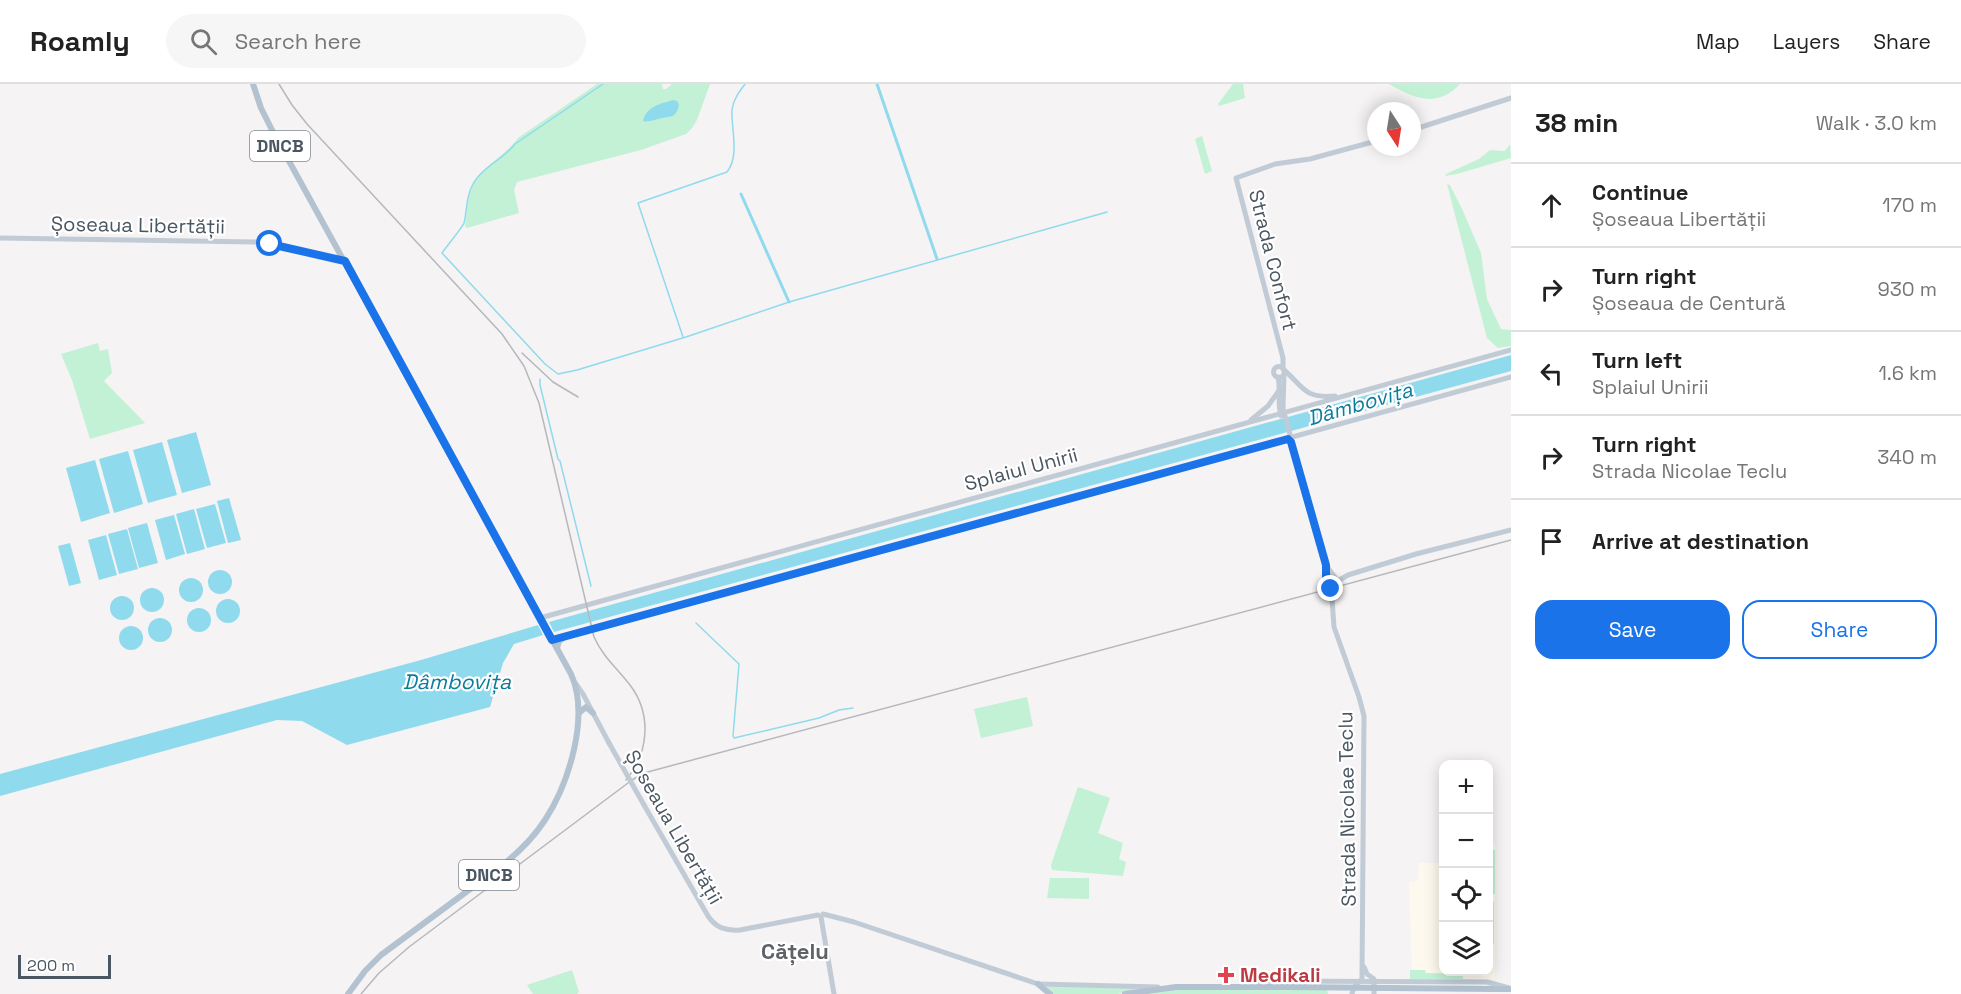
<!DOCTYPE html>
<meta charset="utf-8">
<style>
:root{--surface:#fff;--page:#f6f6f6;--text:#222;--muted:#767676;--line:#e0e0e0;--accent:#1a73e8}
body{margin:0;font-family:"Space Grotesk",sans-serif;background:var(--page);color:var(--text)}
.controls{position:absolute;right:18px;bottom:18px;display:grid;overflow:hidden;border-radius:12px;box-shadow:0 3px 15px #0003}
.controls button{width:54px;height:54px;display:grid;place-items:center;padding:0;border:0;border-bottom:2px solid var(--line);background:var(--surface);color:var(--text);font:30px sans-serif}
.compass{position:absolute;left:1367px;top:18px;width:54px;height:54px;border-radius:50%;background:var(--surface);box-shadow:0 3px 15px #0003;rotate:168deg}
.scale{position:absolute;left:18px;bottom:15px;width:93px;box-sizing:border-box;padding-left:6px;border:3px solid #4a5661;border-top:0;font-size:16px;line-height:21px;white-space:nowrap;color:#4a5661;-webkit-text-stroke:4px #fff;paint-order:stroke}
.stop{position:absolute;width:18px;height:18px;margin:-14px;border:4px solid #1a73e8;border-radius:50%;background:#fff}
.stop.end{background:#1a73e8;border-color:#fff;box-shadow:0 2px 6px #0008}
.list{margin:0;padding:0;list-style:none}
h2{display:flex;justify-content:space-between;align-items:center;height:78px;margin:0;padding:0 24px;font-size:26px}
h2 small{font-size:20px;font-weight:400;color:var(--muted)}
.list li{display:grid;grid-template-columns:39px 1fr auto;gap:18px;align-items:center;box-sizing:border-box;height:84px;padding:0 24px;border-top:2px solid var(--line)}
.list b{display:block;font-size:22px;white-space:nowrap}
.list p{margin:0;font-size:20px;white-space:nowrap;color:var(--muted)}
.list em{font-size:20px;font-style:normal;color:var(--muted)}
.actions{display:flex;gap:12px;padding:18px 24px}
.actions a{flex:1;padding:14px 0;border:2px solid var(--accent);border-radius:18px;text-align:center;font-size:21px;color:var(--accent)}
.actions .main{background:var(--accent);color:#fff}
.icon{flex:none;width:33px;height:33px;fill:none;stroke:currentColor;stroke-width:2;stroke-linecap:round;stroke-linejoin:round}
.map{position:relative;flex:none;width:1511px;height:910px;overflow:hidden}
header{display:flex;align-items:center;gap:36px;box-sizing:border-box;height:84px;padding:0 30px;background:var(--surface);border-bottom:2px solid var(--line)}
header strong{font-size:28px}
nav{display:flex;gap:33px;margin-inline-start:auto;font-size:21px}
.search{width:420px;height:54px;background:var(--page);display:flex;align-items:center;gap:15px;box-sizing:border-box;padding:0 21px;border-radius:33px;color:var(--muted);font-size:22px}
main{display:flex}
aside{flex:1;background:var(--surface)}
.map>svg:first-child{display:block}
.commercial{fill:#fdf9ef}
.green{fill:#c3f1d5}
.water{fill:#90daee}
.lines{fill:none;stroke-linecap:round;stroke-linejoin:round}
.stream{stroke:#90daee;stroke-width:1.5}
.canal{stroke:#90daee;stroke-width:3}
.secondary{stroke:#c1cbd6;stroke-width:5}
.primary{stroke:#b3c2d1;stroke-width:6}
.rail{stroke:#b5b8bd;stroke-width:1.5}
.secondary-bridge{stroke:#c1cbd6;stroke-width:5}
.primary-bridge{stroke:#b3c2d1;stroke-width:6}
.route{stroke:#1a73e8;stroke-width:8}
.health-dot{fill:#e0444e;stroke:#fff;stroke-width:2}
.labels{text-anchor:middle;stroke-width:4.5;stroke-linejoin:round;paint-order:stroke}
.shield{fill:#fff;stroke:#808990;stroke-width:1.5}
.shield-label{font-size:18px;font-weight:bold;fill:#4a5661}
.street-label{font-size:20px;fill:#4a5661;stroke:#fff}
.health-label{font-size:20px;font-weight:bold;fill:#be3a42;stroke:#fff;text-anchor:start}
.water-label{font-size:21px;font-style:italic;fill:#0c7c9b;stroke:#fff}
.quarter-label{font-size:22px;font-weight:bold;fill:#5f6368;stroke:#fff}
</style>
<header>
<strong>Roamly</strong>
<div class="search"><svg class="icon" aria-label="search" viewBox="0 0 24 24"><circle cx="10" cy="10" r="6"/><path d="M15 15l6 6"/></svg>Search here</div>
<nav><a>Map</a><a>Layers</a><a>Share</a></nav>
</header>
<main>
<div class="map">
<svg width="1511" height="910" viewBox="0 0 1511 910">
<rect width="100%" height="100%" fill="#f5f3f3"/>
<!-- commercial -->
<polygon class="commercial" points="1489,758 1495,758 1495,895 1412,895 1409,798 1418,797 1419,779 1443,779 1444,888 1488,888"/>
<!-- green -->
<g class="green">
<path d="M597,0H662L663,5H666L672,0H710L697,36L692,44L686,50L641,66L517,98L514,106L519,129L467,144L465,142C467,126 468,103 479,91C491,77 507,69 518,54Z"/>
<polygon points="1233,0 1243,0 1245,14 1219,22 1218,20"/>
<path d="M1389,0H1460C1436,25 1414,14 1389,0Z"/>
<polygon points="1202,52 1212,87 1205,90 1195,55"/>
<polygon points="1510,60 1511,74 1457,90 1445,92 1446,90 1479,75 1490,66 1505,67"/>
<polygon points="1447,100 1450,101 1462,125 1481,169 1487,215 1501,245 1511,246 1511,262 1498,264 1487,254"/>
<polygon points="98,259 100,267 108,265 112,289 104,297 145,339 90,355 72,296 61,270"/>
<polygon points="1027,613 1033,642 981,654 974,625"/>
<polygon points="1078,703 1110,714 1098,749 1123,759 1119,775 1126,778 1123,792 1052,786 1051,781"/>
<polygon points="1489,766 1495,766 1495,810 1491,810 1491,812 1489,812"/>
<polygon points="1050,794 1089,794 1089,815 1047,814"/>
<polygon points="1489,816 1494,818 1494,860 1492,862 1489,862"/>
<polygon points="572,886 579,908 577,910 533,910 527,901"/>
<polygon points="1410,886 1425,886 1426,889 1463,890 1463,895 1410,895"/>
<polygon points="1047,903 1145,904 1118,910 1052,910"/>
<polygon points="1204,905 1327,906 1328,910 1141,910 1172,906"/>
</g>
<!-- water -->
<g class="water">
<path d="M673,16L677,17L679,21C676,34 672,32 662,34C655,35 650,39 643,37C647,22 660,20 673,16Z"/>
<polygon points="1511,271 1511,287 554,548 549,538"/>
<polygon points="196,348 211,401 182,409 167,356"/>
<polygon points="162,358 177,411 148,419 133,366"/>
<polygon points="128,367 143,420 114,429 99,375"/>
<polygon points="95,376 110,429 81,438 66,384"/>
<polygon points="229,414 241,456 228,459 217,417"/>
<polygon points="215,420 226,459 207,464 196,425"/>
<polygon points="194,425 205,465 187,470 176,430"/>
<polygon points="174,431 185,470 166,476 155,436"/>
<polygon points="147,439 158,479 139,484 128,444"/>
<polygon points="127,445 138,485 119,490 108,450"/>
<polygon points="106,451 117,491 99,496 88,456"/>
<polygon points="70,459 81,499 69,502 58,462"/>
<circle cx="220" cy="498" r="12"/>
<circle cx="191" cy="506" r="12"/>
<circle cx="152" cy="516" r="12"/>
<circle cx="122" cy="524" r="12"/>
<circle cx="228" cy="527" r="12"/>
<circle cx="199" cy="536" r="12"/>
<circle cx="160" cy="546" r="12"/>
<polygon points="538,541 543,551 514,560 503,579 490,623 347,661 302,637 277,636 0,712 0,690 421,576"/>
<circle cx="131" cy="554" r="12"/>
</g>
<g class="lines">
<!-- stream -->
<g class="stream">
<path d="M603,0L515,60C503,76 480,84 472,102C466,113 467,127 464,139C462,144 446,163 442,169L545,280L558,290L577,286L686,253L789,218L1107,128"/>
<path d="M683,253L638,119L727,88C740,72 731,45 732,26C733,16 739,8 745,0"/>
<polyline points="540,295 540,301 558,375 560,377 591,502"/>
<polyline points="696,539 739,580 733,652 734,654 819,634 839,626 853,624"/>
</g>
<!-- canal -->
<g class="canal">
<polyline points="877,0 937,175"/>
<polyline points="741,110 789,218"/>
</g>
<!-- secondary -->
<g class="secondary">
<polyline points="1412,46 1511,14"/>
<polyline points="0,154 255,158 279,161 344,177"/>
<circle cx="1279" cy="288" r="5.5"/>
<polyline points="1283,285 1283,274 1236,94 1275,80 1310,75 1376,57"/>
<path d="M1284,286C1304,303 1304,315 1335,312"/>
<polyline points="1284,289 1283,325 1326,481 1336,495 1335,499 1331,501 1334,543 1359,613 1364,632 1362,895 1354,903 1352,910"/>
<path d="M1278,293C1281,305 1277,319 1281,332"/>
<polyline points="1251,336 1268,322 1278,308"/>
<polyline points="1327,482 1326,497 1331,501"/>
<polyline points="1336,498 1348,491 1416,470 1511,446"/>
<polyline points="540,534 1511,266"/>
<polyline points="552,556 1511,293"/>
<polyline points="576,600 583,610 609,659"/>
<path d="M644,721L708,832C716,844 726,847 740,846L818,831"/>
<polyline points="823,830 854,838 1038,900 1158,903"/>
<polyline points="821,833 834,910"/>
<polyline points="1364,883 1367,890 1374,895 1374,910"/>
<polyline points="1244,902 1266,897 1487,898 1509,904"/>
</g>
<!-- primary -->
<g class="primary">
<path d="M253,0L261,24L273,48L571,590C590,632 569,699 545,736C534,753 520,767 504,780L381,871L365,887L348,910"/>
<polyline points="557,564 559,557 566,552"/>
<polyline points="579,629 586,623 593,629"/>
<polyline points="1038,900 1050,910"/>
<polyline points="1492,905 1511,905"/>
<polyline points="1125,910 1176,903 1285,903"/>
</g>
<!-- rail -->
<g class="rail">
<path d="M279,0L292,21L307,40L502,250L524,282L539,319L594,553C603,573 617,584 630,601C652,630 649,669 626,696"/>
<polyline points="522,269 553,298 578,313"/>
<polyline points="361,910 379,889 409,863 632,696 644,689 1511,456"/>
</g>
<!-- secondary-bridge -->
<polyline class="secondary-bridge" points="609,659 644,721"/>
<!-- primary-bridge -->
<polyline class="primary-bridge" points="1285,903 1492,905"/>
</g>
<g class="lines">
<!-- route -->
<polyline class="route" points="270,160 345,177 552,556 1288,355 1291,358 1326,481 1326,498 1331,501 1331,505"/>
</g>
<!-- markers -->
<path class="health-dot" d="M1223 882h6v6h6v6h-6v6h-6v-6h-6v-6h6z"/>
<g class="labels">
<!-- shield labels -->
<g class="shield">
<rect x="250" y="47" width="60" height="30" rx="4.5"/>
<rect x="459" y="776" width="60" height="30" rx="4.5"/>
</g>
<g class="shield-label">
<text x="280" y="68">DNCB</text>
<text x="489" y="797">DNCB</text>
</g>
<!-- street labels -->
<g class="street-label">
<text transform="translate(138 141) rotate(1)" y="7">Șoseaua Libertății</text>
<text transform="translate(1273 176) rotate(76)" y="7">Strada Confort</text>
<text transform="translate(1021 385) rotate(-15)" y="7">Splaiul Unirii</text>
<text transform="translate(1347 725) rotate(-91)" y="7">Strada Nicolae Teclu</text>
<text transform="translate(674 743) rotate(60)" y="7">Șoseaua Libertății</text>
</g>
<!-- health labels -->
<g class="health-label">
<text x="1240" y="898">Medikali</text>
</g>
<!-- water labels -->
<g class="water-label">
<text transform="translate(1360 320) rotate(-16)" y="7">Dâmbovița</text>
<text x="457" y="605">Dâmbovița</text>
</g>
<!-- quarter labels -->
<g class="quarter-label">
<text x="795" y="875">Cățelu</text>
</g>
</g>
</svg>
<div class="controls">
<button>+</button>
<button>−</button>
<button><svg class="icon" aria-label="locate" viewBox="0 0 24 24"><circle cx="12" cy="12" r="6"/><path d="M12 2v4M12 18v4M2 12h4M18 12h4"/></svg></button>
<button><svg class="icon" aria-label="layers" viewBox="0 0 24 24"><path d="M12 4l9 5-9 5-9-5zM3 14l9 5 9-5"/></svg></button>
</div>
<svg class="compass" viewBox="-18 -18 36 36"><path d="M0-13l5 13h-10z" fill="#e53935"/><path d="M0 13l5-13h-10z" fill="#767676"/></svg>
<div class="scale">200 m</div>
<div class="stop" style="left:270px;top:160px"></div>
<div class="stop end" style="left:1331px;top:505px"></div>
</div>
<aside>
<h2>38 min<small>Walk · 3.0 km</small></h2>
<ul class="list">
<li><svg class="icon" aria-label="ahead" viewBox="0 0 24 24"><path d="M12 20V5M6 11l6-6 6 6"/></svg><div><b>Continue</b><p>Șoseaua Libertății</p></div><em>170 m</em></li>
<li><svg class="icon" aria-label="right" viewBox="0 0 24 24"><path d="M7 20v-9h11M14 6l5 5-5 5"/></svg><div><b>Turn right</b><p>Șoseaua de Centură</p></div><em>930 m</em></li>
<li><svg class="icon" aria-label="left" viewBox="0 0 24 24"><path d="M17 20v-9H6M10 6l-5 5 5 5"/></svg><div><b>Turn left</b><p>Splaiul Unirii</p></div><em>1.6 km</em></li>
<li><svg class="icon" aria-label="right" viewBox="0 0 24 24"><path d="M7 20v-9h11M14 6l5 5-5 5"/></svg><div><b>Turn right</b><p>Strada Nicolae Teclu</p></div><em>340 m</em></li>
<li><svg class="icon" aria-label="arrive" viewBox="0 0 24 24"><path d="M6 21V4h12l-3 4 3 4H6"/></svg><div><b>Arrive at destination</b></div></li>
</ul>
<div class="actions"><a class="main">Save</a><a>Share</a></div>
</aside>
</main>
